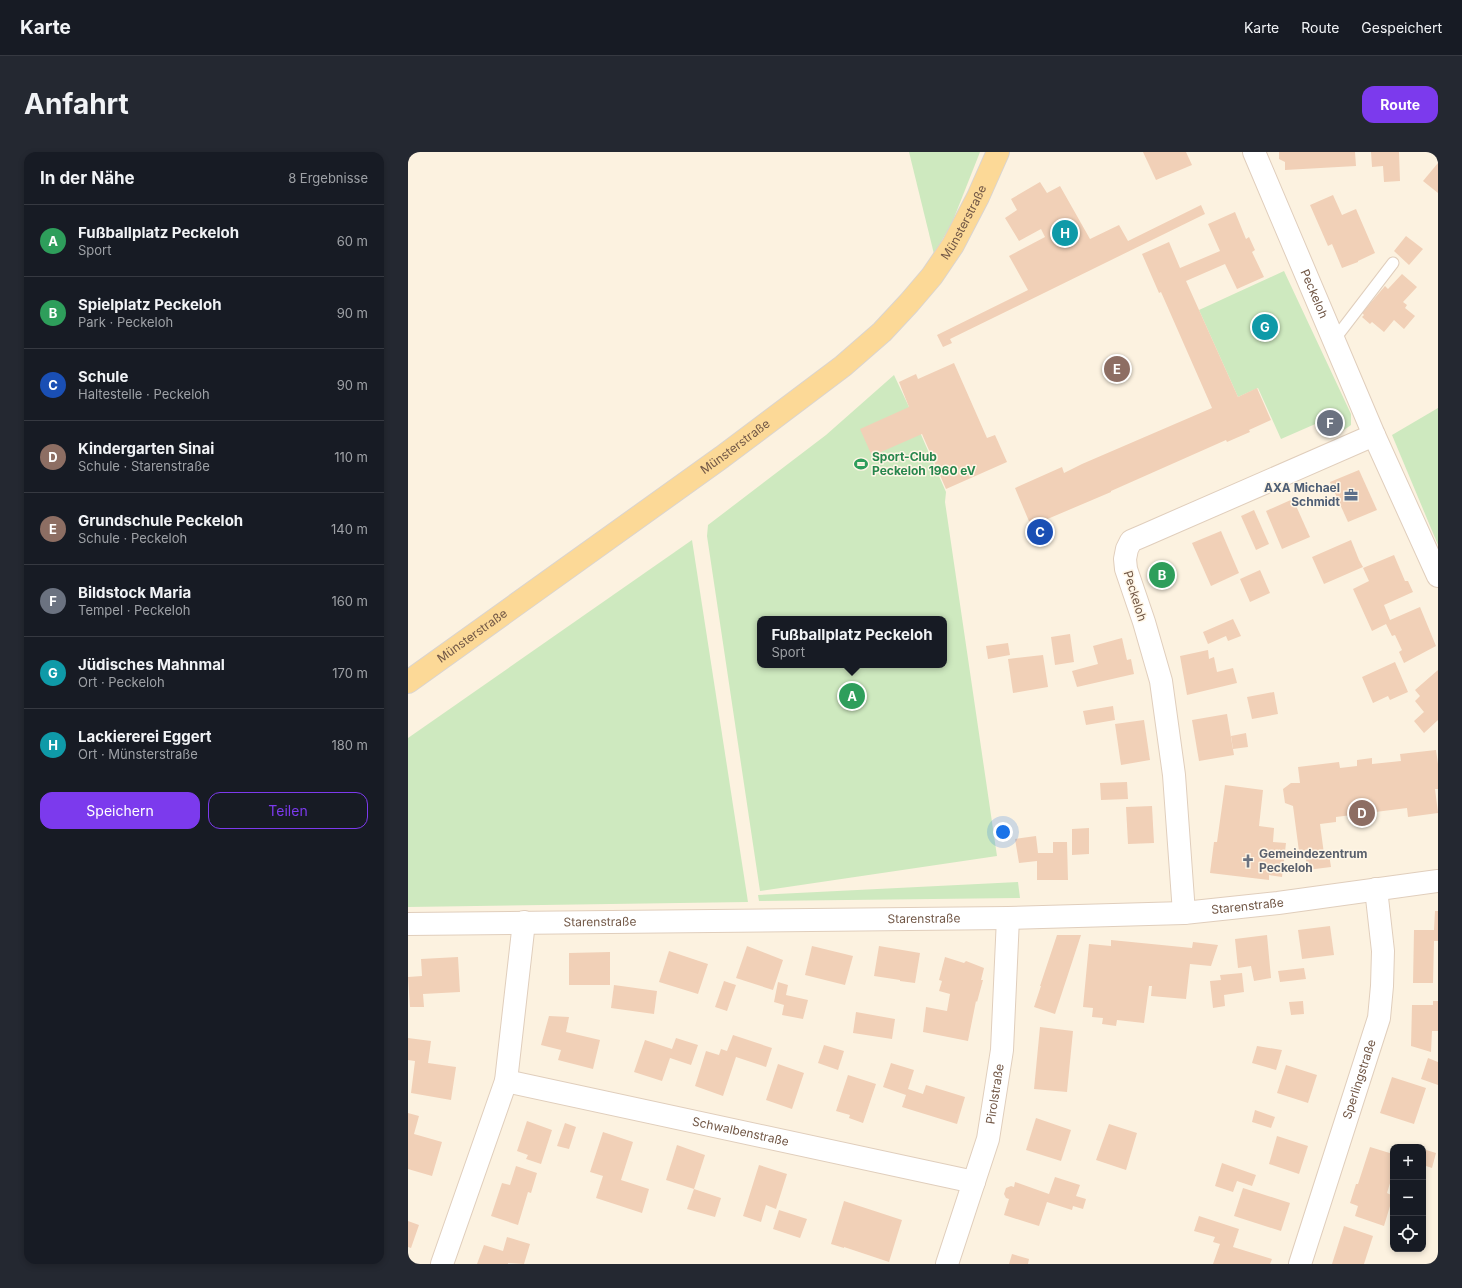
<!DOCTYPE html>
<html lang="de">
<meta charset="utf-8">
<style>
:root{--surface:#171b24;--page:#242831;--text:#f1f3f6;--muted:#9ea1a6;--line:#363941;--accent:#7c3aed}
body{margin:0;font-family:Inter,sans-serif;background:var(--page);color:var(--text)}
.controls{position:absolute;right:12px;bottom:12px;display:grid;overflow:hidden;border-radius:8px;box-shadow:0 2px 6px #0003}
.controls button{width:36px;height:36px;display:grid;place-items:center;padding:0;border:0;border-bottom:1px solid var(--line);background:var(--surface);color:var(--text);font:20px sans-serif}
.you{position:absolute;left:595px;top:680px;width:14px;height:14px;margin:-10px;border:3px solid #fff;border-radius:50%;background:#1a73e8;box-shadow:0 0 0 6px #1a73e833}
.badge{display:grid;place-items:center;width:26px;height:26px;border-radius:50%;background:var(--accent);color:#fff;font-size:13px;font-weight:700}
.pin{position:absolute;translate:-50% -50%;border:2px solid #fff;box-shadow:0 1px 4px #0006}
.popup{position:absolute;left:349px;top:464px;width:190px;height:52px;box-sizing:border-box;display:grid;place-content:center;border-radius:8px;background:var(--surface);filter:drop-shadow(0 1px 3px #0005);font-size:13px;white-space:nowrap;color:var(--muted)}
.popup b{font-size:15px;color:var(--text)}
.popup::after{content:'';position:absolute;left:50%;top:100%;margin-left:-8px;border:8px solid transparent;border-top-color:var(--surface)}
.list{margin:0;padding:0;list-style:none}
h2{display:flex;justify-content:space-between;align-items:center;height:52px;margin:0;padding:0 16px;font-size:17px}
h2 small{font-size:13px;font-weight:400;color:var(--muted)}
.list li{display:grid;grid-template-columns:26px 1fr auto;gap:12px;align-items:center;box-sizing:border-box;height:72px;padding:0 16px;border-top:1px solid var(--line)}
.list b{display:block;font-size:15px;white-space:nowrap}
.list p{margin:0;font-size:13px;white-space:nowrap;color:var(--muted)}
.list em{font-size:13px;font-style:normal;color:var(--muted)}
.actions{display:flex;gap:8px;padding:12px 16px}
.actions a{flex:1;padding:9px 0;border:1px solid var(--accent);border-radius:12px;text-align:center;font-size:14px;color:var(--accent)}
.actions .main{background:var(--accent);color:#fff}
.icon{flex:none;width:22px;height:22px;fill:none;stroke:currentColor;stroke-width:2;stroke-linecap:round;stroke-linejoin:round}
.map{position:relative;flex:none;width:1030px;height:1112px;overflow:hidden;border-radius:12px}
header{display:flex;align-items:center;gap:24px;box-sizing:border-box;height:56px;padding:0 20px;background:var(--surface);border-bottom:1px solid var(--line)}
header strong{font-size:19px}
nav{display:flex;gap:22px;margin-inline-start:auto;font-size:14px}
.intro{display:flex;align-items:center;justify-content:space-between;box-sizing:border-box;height:96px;padding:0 24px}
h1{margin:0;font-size:28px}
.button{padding:10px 18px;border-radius:12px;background:var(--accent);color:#fff;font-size:14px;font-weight:700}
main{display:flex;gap:24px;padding:0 24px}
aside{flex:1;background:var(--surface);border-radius:12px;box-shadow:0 2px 6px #0003}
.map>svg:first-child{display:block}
.green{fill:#cee9bf;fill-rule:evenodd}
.building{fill:#f1d0b7}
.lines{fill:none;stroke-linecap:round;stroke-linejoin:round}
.service-casing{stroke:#e0cebc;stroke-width:13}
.minor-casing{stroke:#e0cebc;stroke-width:24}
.primary-casing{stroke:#dad4cf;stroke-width:24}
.service{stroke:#fff;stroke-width:11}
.minor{stroke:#fff;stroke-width:22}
.primary{stroke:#fcd997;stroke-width:22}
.labels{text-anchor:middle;stroke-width:3;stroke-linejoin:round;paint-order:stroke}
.street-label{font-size:12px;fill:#725847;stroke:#fff6e6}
.leisure-label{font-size:12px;font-weight:bold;fill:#27864d;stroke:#fff6e6;text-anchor:start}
.service-label{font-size:12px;font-weight:bold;fill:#4e5e75;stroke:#fff6e6;text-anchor:end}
.worship-label{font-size:12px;font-weight:bold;fill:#5b616d;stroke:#fff6e6;text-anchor:start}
</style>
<header>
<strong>Karte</strong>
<nav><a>Karte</a><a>Route</a><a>Gespeichert</a></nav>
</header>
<div class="intro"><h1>Anfahrt</h1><a class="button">Route</a></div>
<main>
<aside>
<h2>In der Nähe<small>8 Ergebnisse</small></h2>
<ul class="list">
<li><span class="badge" style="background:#2e9e5b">A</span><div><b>Fußballplatz Peckeloh</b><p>Sport</p></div><em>60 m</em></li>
<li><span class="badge" style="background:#2e9e5b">B</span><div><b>Spielplatz Peckeloh</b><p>Park · Peckeloh</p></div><em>90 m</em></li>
<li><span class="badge" style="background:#1a4fb4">C</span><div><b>Schule</b><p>Haltestelle · Peckeloh</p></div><em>90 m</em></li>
<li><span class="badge" style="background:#8d6e63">D</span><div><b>Kindergarten Sinai</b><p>Schule · Starenstraße</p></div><em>110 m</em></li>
<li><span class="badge" style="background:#8d6e63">E</span><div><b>Grundschule Peckeloh</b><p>Schule · Peckeloh</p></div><em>140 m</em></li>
<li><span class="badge" style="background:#6b7280">F</span><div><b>Bildstock Maria</b><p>Tempel · Peckeloh</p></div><em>160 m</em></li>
<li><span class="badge" style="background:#0f9aa8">G</span><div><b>Jüdisches Mahnmal</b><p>Ort · Peckeloh</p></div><em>170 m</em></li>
<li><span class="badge" style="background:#0f9aa8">H</span><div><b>Lackiererei Eggert</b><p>Ort · Münsterstraße</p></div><em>180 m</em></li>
</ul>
<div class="actions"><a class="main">Speichern</a><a>Teilen</a></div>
</aside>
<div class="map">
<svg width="1030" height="1112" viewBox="0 0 1030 1112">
<rect width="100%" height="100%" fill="#fcf2e0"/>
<!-- green -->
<g class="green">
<polygon points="501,0 572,0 544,71 526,102"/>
<polygon points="876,119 943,262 943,273 929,283 921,266 873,287 850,236 830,245 791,158"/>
<path d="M486,223L501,255L538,340L537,350L589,704L352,739L299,384L300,373L418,283ZM352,467H536V513H352Z"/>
<polygon points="1030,256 1030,393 984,283"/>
<polygon points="284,388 340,750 0,755 0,586"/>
<polygon points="610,730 612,746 351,749 350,743"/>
</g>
<!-- building -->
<g class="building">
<polygon points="735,0 778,0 784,13 748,28"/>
<polygon points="871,0 947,0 948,14 877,18 877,10 871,7"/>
<polygon points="963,0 991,0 992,29 976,30 975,14 964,15"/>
<polygon points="1030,11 1030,41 1015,29"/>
<polygon points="632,30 639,41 652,34 682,87 711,73 720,89 793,53 797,62 542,187 544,191 535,195 529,183 620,138 601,104 637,85 633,77 611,89 597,66 609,58 603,47"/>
<polygon points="925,43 934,63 948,57 967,101 950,109 950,110 934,116 924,92 920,94 902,53"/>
<polygon points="827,60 838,87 841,85 847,98 844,100 856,125 829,137 817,112 778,129 830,245 849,236 863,268 841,278 842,280 819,290 818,288 703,339 703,340 623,374 607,336 654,315 656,321 674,312 804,256 753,140 751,141 734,102 761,90 772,116 812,99 800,72"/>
<polygon points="998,84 1015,97 1001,113 986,99"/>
<polygon points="994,122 1009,135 995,150 999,153 997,156 1007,164 996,177 986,168 976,180 964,170 962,172 954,165 956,163 954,161 977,134 980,137"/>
<polygon points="546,211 579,286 587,283 599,310 538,337 514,282 464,304 452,277 501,255 491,230 508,222 510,227"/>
<polygon points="951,318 969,358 940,370 922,330"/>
<polygon points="885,347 902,385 874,397 858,359"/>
<polygon points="846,358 861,392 848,398 833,364"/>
<polygon points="813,379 831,421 803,434 784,391"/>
<polygon points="943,388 951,408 955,415 916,432 904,405"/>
<polygon points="986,403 997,429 1000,429 1005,440 976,453 982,468 1012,455 1028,494 996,511 991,500 994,498 987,483 984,484 978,472 964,479 945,437 961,429 955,416"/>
<polygon points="852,418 862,441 842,450 832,427"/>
<polygon points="825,467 833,484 820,489 818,484 800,492 795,480"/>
<polygon points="662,482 666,510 647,513 643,485"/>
<polygon points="714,486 719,508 723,507 726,522 669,535 664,519 690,512 685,494"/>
<polygon points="600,491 602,503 580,507 578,494"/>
<polygon points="800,498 801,507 806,505 809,520 825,516 829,531 779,543 772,504"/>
<polygon points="635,503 640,535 605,541 600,507"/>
<polygon points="987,510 1000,540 982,548 980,544 965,551 954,525"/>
<polygon points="1030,518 1030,568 1016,581 1006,569 1016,560 1007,549 1012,544 1007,538"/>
<polygon points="866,540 870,562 844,567 839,545"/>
<polygon points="705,554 707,568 678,573 675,559"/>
<polygon points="819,562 826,603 791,609 784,568"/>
<polygon points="736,568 742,608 713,613 707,572"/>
<polygon points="838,581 840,595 825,597 823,584"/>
<polygon points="1028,598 1030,612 1030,637 1027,637 1030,661 1000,665 999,656 928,665 928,670 912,672 916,702 921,702 923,715 899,718 898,707 892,707 885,654 877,651 875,637 883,631 892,631 890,615 931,610 932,616 949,614 949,608 964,606 964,612 993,609 992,602"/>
<polygon points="719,630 720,647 693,648 692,631"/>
<polygon points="817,633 855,638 851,674 866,676 865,690 878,691 874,725 861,723 861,728 802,721 806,690 809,690"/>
<polygon points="744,654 746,691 720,692 718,655"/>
<polygon points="681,676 681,702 664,703 664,677"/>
<polygon points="628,684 630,701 645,701 645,690 659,690 660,728 629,728 629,709 611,711 607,687"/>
<polygon points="1027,759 1030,759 1030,789 1026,789 1025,831 1005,831 1006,778 1026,778"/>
<polygon points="922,774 926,803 894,807 890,778"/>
<polygon points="649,783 673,783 647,862 626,855 633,834 632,834"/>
<polygon points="859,783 863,826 846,829 843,814 830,816 827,787"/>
<polygon points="703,788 784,796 785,790 810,793 803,814 782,812 778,847 743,844 744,834 741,834 736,871 709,868 708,874 694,872 695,866 684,865 685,856 675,855 681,792 703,794"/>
<polygon points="339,794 375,808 365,838 328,826"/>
<polygon points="404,794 445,804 437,833 397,823"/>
<polygon points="471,794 512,801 507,831 492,829 492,828 466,824"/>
<polygon points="261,799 300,812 290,842 251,830"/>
<polygon points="202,800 202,833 161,833 161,801"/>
<polygon points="50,805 52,840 15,842 16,855 2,855 0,825 14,824 13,807"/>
<polygon points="537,805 556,811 558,809 576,816 573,828 575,828 569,850 568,849 560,889 515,880 518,855 539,859 542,842 531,839 534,829 531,828"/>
<polygon points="896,816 898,827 872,830 870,819"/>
<polygon points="834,821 836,840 816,843 817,854 805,856 802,829 813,828 812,823"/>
<polygon points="316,829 328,833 319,859 307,855"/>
<polygon points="370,830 380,833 378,843 400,848 395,867 374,863 376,853 366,850"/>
<polygon points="206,833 249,839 246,862 203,856"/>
<polygon points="895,849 896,862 883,863 881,850"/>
<polygon points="1025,849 1030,849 1030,879 1024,879 1023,900 1003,894 1004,853 1025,853"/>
<polygon points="448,860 487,867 484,887 445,881"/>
<polygon points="141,864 161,865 158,880 192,888 185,917 150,908 153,898 133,893"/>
<polygon points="632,875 665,879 659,940 626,937"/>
<polygon points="325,883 364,896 358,915 328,905 315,944 287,934 298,899 311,903 313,897 319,899"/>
<polygon points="0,886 23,889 20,911 48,915 43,948 3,941 7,909 0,908"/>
<polygon points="268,886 290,893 283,913 262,906 254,929 226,920 237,888 264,897"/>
<polygon points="416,893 436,899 430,918 410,911"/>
<polygon points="849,894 874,898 868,918 844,911"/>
<polygon points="1020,906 1030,910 1030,933 1013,927"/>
<polygon points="483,911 506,918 500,937 515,942 518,933 557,945 549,972 494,955 498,943 475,935"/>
<polygon points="370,912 396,921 384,957 358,948"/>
<polygon points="878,913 909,923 900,951 869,941"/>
<polygon points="440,923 468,932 455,971 441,966 442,963 428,959"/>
<polygon points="984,925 1018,936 1006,972 972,961"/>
<polygon points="847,958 867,965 863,976 844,970"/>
<polygon points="0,961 11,964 6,982 34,990 24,1024 0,1017"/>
<polygon points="628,966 663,978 653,1009 618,998"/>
<polygon points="119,969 144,978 133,1012 118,1007 120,1003 109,999"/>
<polygon points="157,971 168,975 161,997 149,994"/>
<polygon points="701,972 729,981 718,1018 688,1008"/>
<polygon points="195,980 225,990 213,1028 241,1037 234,1061 188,1046 195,1024 182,1020"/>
<polygon points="869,984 900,994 891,1022 861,1012"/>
<polygon points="269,993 297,1003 286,1037 258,1028"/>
<polygon points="962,995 985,1002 985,1021 979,1041 985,1044 976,1074 947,1064 950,1054 942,1051 948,1032 950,1032"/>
<polygon points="1015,997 1028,1001 1024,1016 1015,1013"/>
<polygon points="814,1011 848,1023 844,1034 829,1029 825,1040 807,1034"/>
<polygon points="351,1013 379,1022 368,1057 358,1053 353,1070 335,1064"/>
<polygon points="108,1014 129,1021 123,1041 120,1040 110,1073 83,1064 94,1031 102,1033"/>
<polygon points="647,1025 672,1033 668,1044 678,1047 675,1057 665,1054 664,1058 639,1050 631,1074 596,1063 601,1047 598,1046 596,1042 598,1036 603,1034 606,1035 607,1030 641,1042"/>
<polygon points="835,1036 882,1051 873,1079 826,1064"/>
<polygon points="286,1037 313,1046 307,1065 279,1057"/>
<polygon points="436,1049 494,1068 481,1110 436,1095 436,1096 423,1092"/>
<polygon points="371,1058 399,1067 392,1086 365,1077"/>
<polygon points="791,1064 831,1077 825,1095 864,1107 862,1112 805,1112 812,1092 805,1090 807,1085 786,1079"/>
<polygon points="0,1069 11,1073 3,1096 0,1095"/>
<polygon points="936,1074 965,1084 956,1112 924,1112"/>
<polygon points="99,1085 122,1092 116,1112 100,1111 100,1112 69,1112 76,1093 95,1099"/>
<polygon points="604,1102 621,1107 620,1112 601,1112"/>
</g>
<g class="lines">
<!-- service casing -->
<g class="service-casing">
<polyline id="service" points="926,188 985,111"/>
</g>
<!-- minor casing -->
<g class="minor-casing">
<g id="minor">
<path id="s1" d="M846,0L966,283L1030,424"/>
<polyline points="776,761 766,623 753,529 736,470 718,417 717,407 719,397 723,389 737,383 966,283"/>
<path id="s2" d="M0,772L600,766L776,761L870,751L1030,729"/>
<path id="s3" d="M98,929L566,1030"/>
<polyline points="34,1112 98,929 116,770"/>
<path id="s4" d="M539,1112L580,987L594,898L600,766"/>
<path id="s5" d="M892,1112L971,866L974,834L975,799L968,737"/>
</g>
</g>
<!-- primary casing -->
<g class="primary-casing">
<g id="primary">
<path id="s6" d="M0,530L314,305L435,214L474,180L501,151L524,124L545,93L570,45L590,0"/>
</g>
</g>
<!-- service -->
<use href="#service" class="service"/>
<!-- minor -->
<use href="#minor" class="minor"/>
<!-- primary -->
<use href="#primary" class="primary"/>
</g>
<!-- icons -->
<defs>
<g id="stadium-bare" transform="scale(1.08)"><path d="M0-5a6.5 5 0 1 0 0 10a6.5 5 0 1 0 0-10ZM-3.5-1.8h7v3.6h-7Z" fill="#2e9e5b" stroke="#fff6e6" stroke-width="2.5" paint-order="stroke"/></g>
<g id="office-bare" transform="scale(1.08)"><path d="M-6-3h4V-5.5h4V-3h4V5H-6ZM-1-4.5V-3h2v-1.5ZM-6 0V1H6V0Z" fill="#5c6f8a" stroke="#fff6e6" stroke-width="2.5" paint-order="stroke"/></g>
<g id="church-bare" transform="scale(1.08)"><path d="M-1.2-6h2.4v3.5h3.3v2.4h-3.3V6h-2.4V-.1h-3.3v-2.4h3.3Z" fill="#6b7280" stroke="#fff6e6" stroke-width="2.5" paint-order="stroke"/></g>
</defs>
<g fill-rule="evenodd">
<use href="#stadium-bare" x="453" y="312"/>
<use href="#office-bare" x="943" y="343"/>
<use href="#church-bare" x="840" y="709"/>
</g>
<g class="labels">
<!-- street labels -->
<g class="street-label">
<text dy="4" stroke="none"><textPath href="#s6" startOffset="727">Münsterstraße</textPath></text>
<text dy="4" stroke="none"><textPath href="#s1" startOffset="154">Peckeloh</textPath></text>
<text dy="4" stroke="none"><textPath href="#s6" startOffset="403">Münsterstraße</textPath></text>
<text transform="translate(727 444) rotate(73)" y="4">Peckeloh</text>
<text dy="4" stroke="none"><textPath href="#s6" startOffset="79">Münsterstraße</textPath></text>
<text dy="4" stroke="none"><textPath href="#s2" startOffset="840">Starenstraße</textPath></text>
<text dy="4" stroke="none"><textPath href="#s2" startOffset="516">Starenstraße</textPath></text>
<text dy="4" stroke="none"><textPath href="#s2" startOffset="192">Starenstraße</textPath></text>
<text dy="4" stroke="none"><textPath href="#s5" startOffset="194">Sperlingstraße</textPath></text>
<text dy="4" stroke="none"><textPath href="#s4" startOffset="177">Pirolstraße</textPath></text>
<text dy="4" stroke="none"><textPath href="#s3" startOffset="240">Schwalbenstraße</textPath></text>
</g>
<!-- leisure labels -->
<g class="leisure-label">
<text x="464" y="309">Sport-Club<tspan x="464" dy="14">Peckeloh 1960 eV</tspan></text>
</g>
<!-- service labels -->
<g class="service-label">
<text x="932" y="340">AXA Michael<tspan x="932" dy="14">Schmidt</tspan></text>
</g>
<!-- worship labels -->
<g class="worship-label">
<text x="851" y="706">Gemeindezentrum<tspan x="851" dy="14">Peckeloh</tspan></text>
</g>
</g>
</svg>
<div class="controls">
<button>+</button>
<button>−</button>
<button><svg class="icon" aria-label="locate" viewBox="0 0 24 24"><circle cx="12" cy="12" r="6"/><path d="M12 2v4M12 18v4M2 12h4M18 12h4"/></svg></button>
</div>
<div class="you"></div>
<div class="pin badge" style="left:444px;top:544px;background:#2e9e5b">A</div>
<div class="popup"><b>Fußballplatz Peckeloh</b>Sport</div>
<div class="pin badge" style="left:754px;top:423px;background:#2e9e5b">B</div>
<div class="pin badge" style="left:632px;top:380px;background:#1a4fb4">C</div>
<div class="pin badge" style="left:954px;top:661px;background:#8d6e63">D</div>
<div class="pin badge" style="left:709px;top:217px;background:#8d6e63">E</div>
<div class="pin badge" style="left:922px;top:271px;background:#6b7280">F</div>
<div class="pin badge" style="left:857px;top:175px;background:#0f9aa8">G</div>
<div class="pin badge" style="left:657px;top:81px;background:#0f9aa8">H</div>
</div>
</main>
